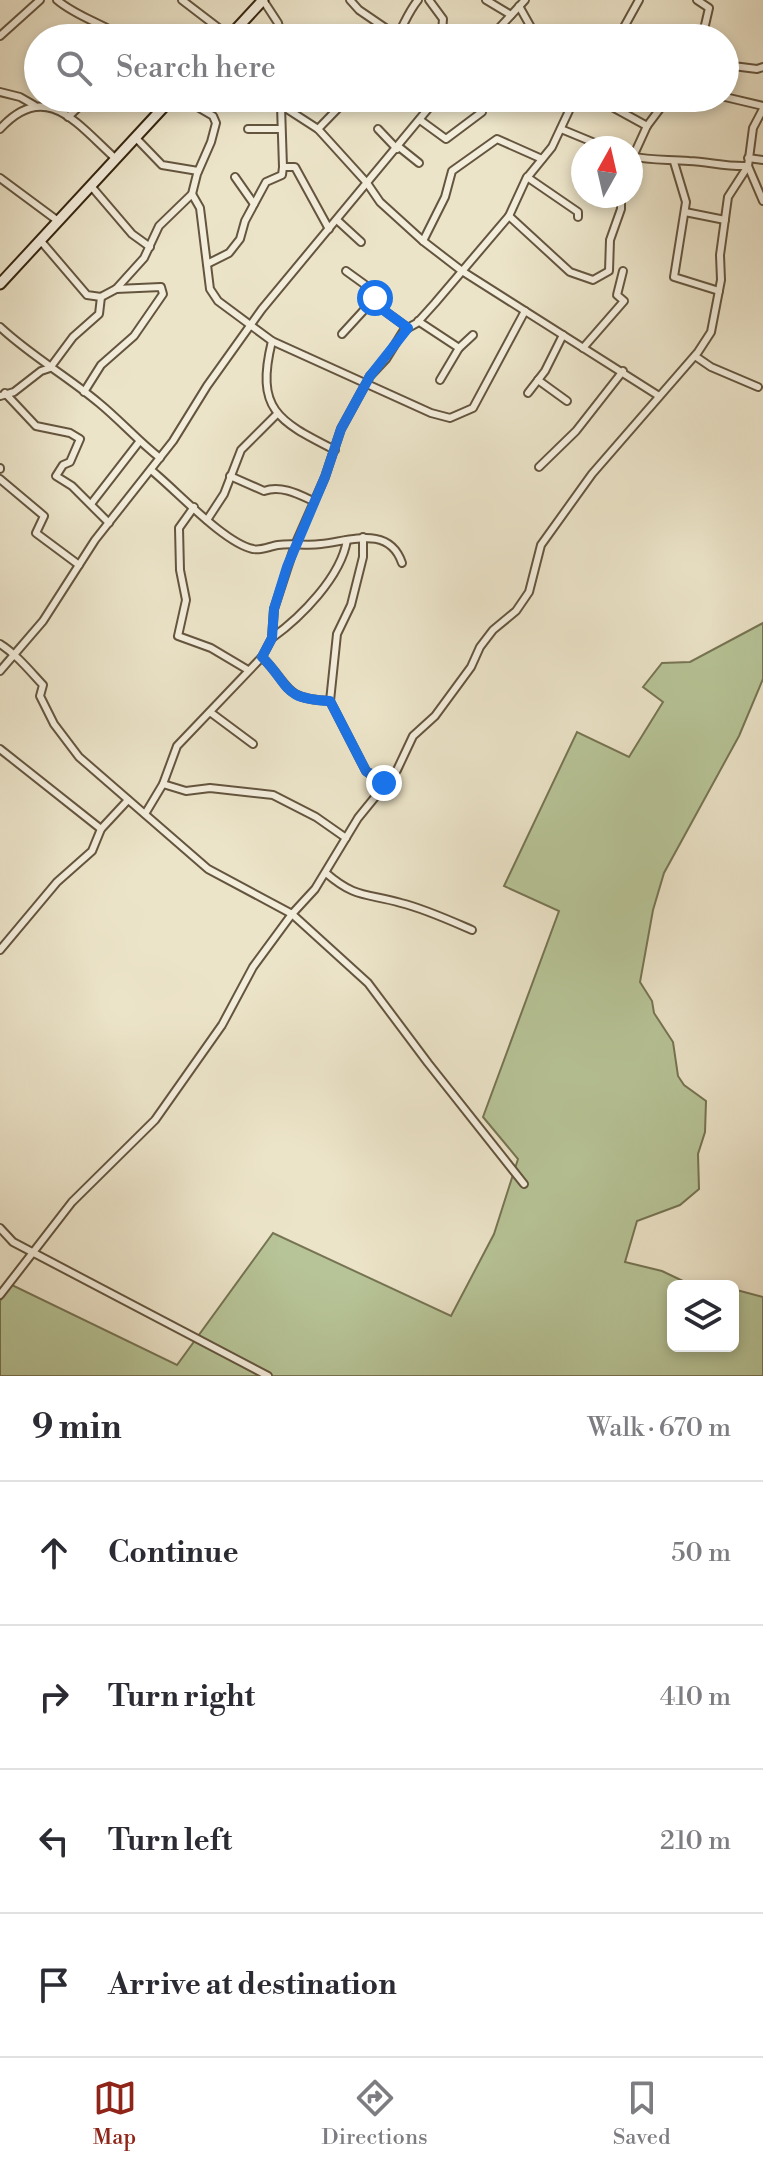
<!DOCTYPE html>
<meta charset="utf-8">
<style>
:root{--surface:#fff;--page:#f7f7f7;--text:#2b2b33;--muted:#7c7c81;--line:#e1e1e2;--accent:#8f2418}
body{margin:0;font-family:"Libre Bodoni",serif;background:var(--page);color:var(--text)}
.controls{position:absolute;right:24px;bottom:24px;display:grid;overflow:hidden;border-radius:12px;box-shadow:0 4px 12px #0003}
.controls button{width:72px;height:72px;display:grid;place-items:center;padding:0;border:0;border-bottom:2px solid var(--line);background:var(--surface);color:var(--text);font:40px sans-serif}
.compass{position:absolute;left:571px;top:136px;width:72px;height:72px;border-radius:50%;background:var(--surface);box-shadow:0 4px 12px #0003;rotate:8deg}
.stop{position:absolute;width:24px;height:24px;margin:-18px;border:6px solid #1a73e8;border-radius:50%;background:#fff}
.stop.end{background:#1a73e8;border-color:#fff;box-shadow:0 2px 8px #0008}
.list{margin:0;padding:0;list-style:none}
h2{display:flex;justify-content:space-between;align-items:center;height:104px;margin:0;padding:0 32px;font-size:34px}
h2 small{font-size:26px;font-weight:400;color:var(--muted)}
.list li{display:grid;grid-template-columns:52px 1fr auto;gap:24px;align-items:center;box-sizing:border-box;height:144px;padding:0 32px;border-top:2px solid var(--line)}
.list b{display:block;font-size:30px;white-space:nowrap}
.list em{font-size:26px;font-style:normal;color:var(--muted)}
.icon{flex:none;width:44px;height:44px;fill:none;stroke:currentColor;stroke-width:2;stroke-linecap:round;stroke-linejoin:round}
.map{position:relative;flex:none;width:763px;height:1376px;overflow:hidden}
.search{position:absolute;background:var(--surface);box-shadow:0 4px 12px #0003;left:24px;right:24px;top:24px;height:88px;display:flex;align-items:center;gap:20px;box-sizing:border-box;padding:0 28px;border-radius:44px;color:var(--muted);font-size:30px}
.sheet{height:680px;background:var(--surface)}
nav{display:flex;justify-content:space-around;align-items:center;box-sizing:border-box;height:112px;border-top:2px solid var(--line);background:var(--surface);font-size:22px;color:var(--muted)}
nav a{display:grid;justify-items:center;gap:4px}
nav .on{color:var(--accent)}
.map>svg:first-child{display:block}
.green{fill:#b7c497;stroke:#767453;stroke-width:2}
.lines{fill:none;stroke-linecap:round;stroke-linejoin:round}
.street-casing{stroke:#64553e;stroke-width:10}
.secondary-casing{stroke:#36250f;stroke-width:13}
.street{stroke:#f3eddc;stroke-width:6}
.secondary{stroke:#f3eddc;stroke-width:9}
.route{stroke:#1a73e8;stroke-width:10}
</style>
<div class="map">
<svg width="763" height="1376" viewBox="0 0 763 1376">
<rect width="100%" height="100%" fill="#ece4c9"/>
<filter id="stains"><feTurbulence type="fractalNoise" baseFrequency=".0025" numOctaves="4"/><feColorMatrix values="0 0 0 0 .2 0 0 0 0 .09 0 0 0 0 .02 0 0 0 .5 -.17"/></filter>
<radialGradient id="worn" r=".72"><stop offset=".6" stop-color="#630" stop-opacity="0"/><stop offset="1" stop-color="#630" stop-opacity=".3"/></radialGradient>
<!-- green -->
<polygon class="green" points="763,623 763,679 739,736 664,873 653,910 640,982 652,1001 654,1013 673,1042 678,1076 684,1085 706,1101 705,1132 698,1154 699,1189 680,1205 637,1221 625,1262 662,1271 685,1282 722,1286 673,1286 673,1346 733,1346 733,1289 763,1297 763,1376 0,1376 0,1301 12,1285 177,1365 273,1233 451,1316 494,1234 518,1159 483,1117 559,911 504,886 577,732 629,757 663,702 643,687 662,663 690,662"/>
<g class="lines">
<!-- street casing -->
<g class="street-casing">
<g id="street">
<path d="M57,0C77,17 102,23 124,38"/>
<polyline points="182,0 229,36"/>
<polyline points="263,0 278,23 282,38"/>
<polyline points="350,0 359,10 400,38"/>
<polyline points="429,0 443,19 442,32 454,34 460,38"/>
<polyline points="486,0 511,15"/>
<polyline points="697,0 709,8 702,38"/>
<polyline points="519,6 537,38"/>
<polyline points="0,36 40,0"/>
<polyline points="139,38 143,31"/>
<path d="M396,38C404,25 408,12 418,0"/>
<polyline points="490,38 525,0"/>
<polyline points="618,38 639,0"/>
<polyline points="725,65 757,69 763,67"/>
<polyline points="0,92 20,97 34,105"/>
<polyline points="725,97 763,106"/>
<polyline points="142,98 160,111"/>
<polyline points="270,98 318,129 367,183 380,202 423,241 462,271 659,396"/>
<polyline points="596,98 647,126"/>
<polyline points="68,117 88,98"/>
<polyline points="420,120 446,139 482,112"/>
<path d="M0,129C46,78 78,125 116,159"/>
<polyline points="248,129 280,129"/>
<polyline points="318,129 348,98"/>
<polyline points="378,129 397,149"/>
<polyline points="561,129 607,148"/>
<polyline points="135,137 162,165 198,171"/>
<polyline points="399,147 419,163"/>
<path d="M631,156C651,161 669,159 689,161C710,162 726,167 748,166"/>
<polyline points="748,158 763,160"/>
<polyline points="631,161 647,126 668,98"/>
<polyline points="674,162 686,202 674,277 719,291"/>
<polyline points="748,166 763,201"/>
<polyline points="283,167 295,167 329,229"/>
<polyline points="235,177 254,204"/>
<polyline points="527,177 578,212 578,217"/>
<polyline points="0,178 58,221"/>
<polyline points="91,186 132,234 150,247"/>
<polyline points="192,194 200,208 210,289 218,301 272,341 431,413 450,418 473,408 525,311"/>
<polyline points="685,212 725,220"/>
<polyline points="509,216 570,272 593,280 609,271 610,240 621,209 621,196"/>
<polyline points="337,220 361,242"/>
<polyline points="40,240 87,295 101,297 116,289 144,258 159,226 192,194 197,174 211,142 216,123 213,116 182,98"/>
<polyline points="423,241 445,197 452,171 497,139 542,159"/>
<polyline points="207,264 229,253 240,239 245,221 266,182 282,175 283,167 281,106"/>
<polyline points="346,271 364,284 382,309 408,328"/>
<polyline points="418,321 459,348 440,380"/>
<path d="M0,327C31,356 67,376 99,403C121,421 138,441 160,458"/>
<polyline points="342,334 375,298"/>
<path d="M272,341C255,410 278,421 335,450"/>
<polyline points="459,348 473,335"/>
<polyline points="583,348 624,301 617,295 623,271"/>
<polyline points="695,356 711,367 758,387"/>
<polyline points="538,380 567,401"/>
<polyline points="84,392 101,365 134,336 163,294 161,287 116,289"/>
<polyline points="5,393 36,426 70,433 80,439 70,462 63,465 56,476 72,486 109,523"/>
<polyline points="528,393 545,371 563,335"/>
<polyline points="0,396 14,392 41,371 50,368 73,337 99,314 101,297"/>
<polyline points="539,467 576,431 623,371"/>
<polyline points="0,468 0,469"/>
<path d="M151,470C176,490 224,543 253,549C261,551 270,546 278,545C292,543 307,546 321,544C350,541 389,525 402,563"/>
<path d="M230,476L264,491C281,485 298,494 313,501"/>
<polyline points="0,479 44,516 36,533 79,565"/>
<polyline points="91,504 139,442"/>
<polyline points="194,507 179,528 180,570 186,600 178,636 211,648 248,670"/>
<polyline points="207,520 224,494 241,450 277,414"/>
<polyline points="363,537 363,557 351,605 337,634 330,701 366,771 384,783"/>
<path d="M272,638C301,617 341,577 347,540"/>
<path d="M0,644C16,654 29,670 43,685L40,696L54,724L79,757L208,869L292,914L368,983L428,1063L524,1184"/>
<path d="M262,657C291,686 282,699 330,701"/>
<polyline points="0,671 43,621 95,540 173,441 207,386 262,309 437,98"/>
<polyline points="210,712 253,744"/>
<polyline points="0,749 101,829"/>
<polyline points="163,784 186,791 210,788 273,795 316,817 346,838"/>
<polyline points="145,814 163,784 177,746 262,657 272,638 274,609 295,545 325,477 341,429 370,376 386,359 404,330 417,323 435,303 509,216 526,179 552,147 575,98"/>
<path d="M326,873C356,899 367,893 401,903C425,909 449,920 472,930"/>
<polyline points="0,950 57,882 92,851 101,829 128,800"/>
<polyline points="0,1228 13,1242 268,1376"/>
<polyline points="0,1295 72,1202 155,1120 222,1025 253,967 292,914 315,889 358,818 397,770 413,736 435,716 471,667 480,647 493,630 516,611 529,592 541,545 592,474 698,352 711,332 721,280 720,255 728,197 748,166 753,128 763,109"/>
</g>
</g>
<!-- secondary casing -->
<g class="secondary-casing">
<g id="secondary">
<polyline points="228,38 263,0"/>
<polyline points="0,284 172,98"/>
</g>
</g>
<!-- street -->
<use href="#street" class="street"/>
<!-- secondary -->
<use href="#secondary" class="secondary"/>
</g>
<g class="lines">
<!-- route -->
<path class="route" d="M375,298L382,309L408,328L370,376L341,429L325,477L287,567L274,609L272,638L262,657C291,686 281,699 330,701L366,771L384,783"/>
</g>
<rect width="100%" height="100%" filter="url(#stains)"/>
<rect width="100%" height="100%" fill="url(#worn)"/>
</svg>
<div class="controls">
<button><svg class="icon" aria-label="layers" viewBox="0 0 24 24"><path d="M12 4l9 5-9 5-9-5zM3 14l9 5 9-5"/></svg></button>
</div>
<svg class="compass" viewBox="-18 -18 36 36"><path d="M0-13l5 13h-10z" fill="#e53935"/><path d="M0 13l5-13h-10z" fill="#7c7c81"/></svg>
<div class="stop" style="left:375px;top:298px"></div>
<div class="stop end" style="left:384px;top:783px"></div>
<div class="search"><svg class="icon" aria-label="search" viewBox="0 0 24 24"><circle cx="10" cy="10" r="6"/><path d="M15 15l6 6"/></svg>Search here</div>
</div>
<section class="sheet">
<h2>9 min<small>Walk · 670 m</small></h2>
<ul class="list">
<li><svg class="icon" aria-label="ahead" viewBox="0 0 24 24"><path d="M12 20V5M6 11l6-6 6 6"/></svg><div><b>Continue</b></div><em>50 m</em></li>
<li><svg class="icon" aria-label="right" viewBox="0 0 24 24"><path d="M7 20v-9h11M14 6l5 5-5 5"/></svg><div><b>Turn right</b></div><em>410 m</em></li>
<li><svg class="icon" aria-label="left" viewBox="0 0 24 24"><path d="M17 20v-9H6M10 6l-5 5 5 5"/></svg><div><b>Turn left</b></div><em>210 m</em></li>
<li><svg class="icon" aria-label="arrive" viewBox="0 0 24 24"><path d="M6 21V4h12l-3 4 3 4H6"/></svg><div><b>Arrive at destination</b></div></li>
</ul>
</section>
<nav>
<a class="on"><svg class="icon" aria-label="map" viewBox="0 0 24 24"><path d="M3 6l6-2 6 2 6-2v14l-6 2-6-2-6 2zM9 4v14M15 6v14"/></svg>Map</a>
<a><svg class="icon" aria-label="directions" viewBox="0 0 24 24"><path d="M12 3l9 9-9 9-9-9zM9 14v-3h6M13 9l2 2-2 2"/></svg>Directions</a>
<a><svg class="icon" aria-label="saved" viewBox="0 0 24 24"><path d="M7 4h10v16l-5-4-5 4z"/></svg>Saved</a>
</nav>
